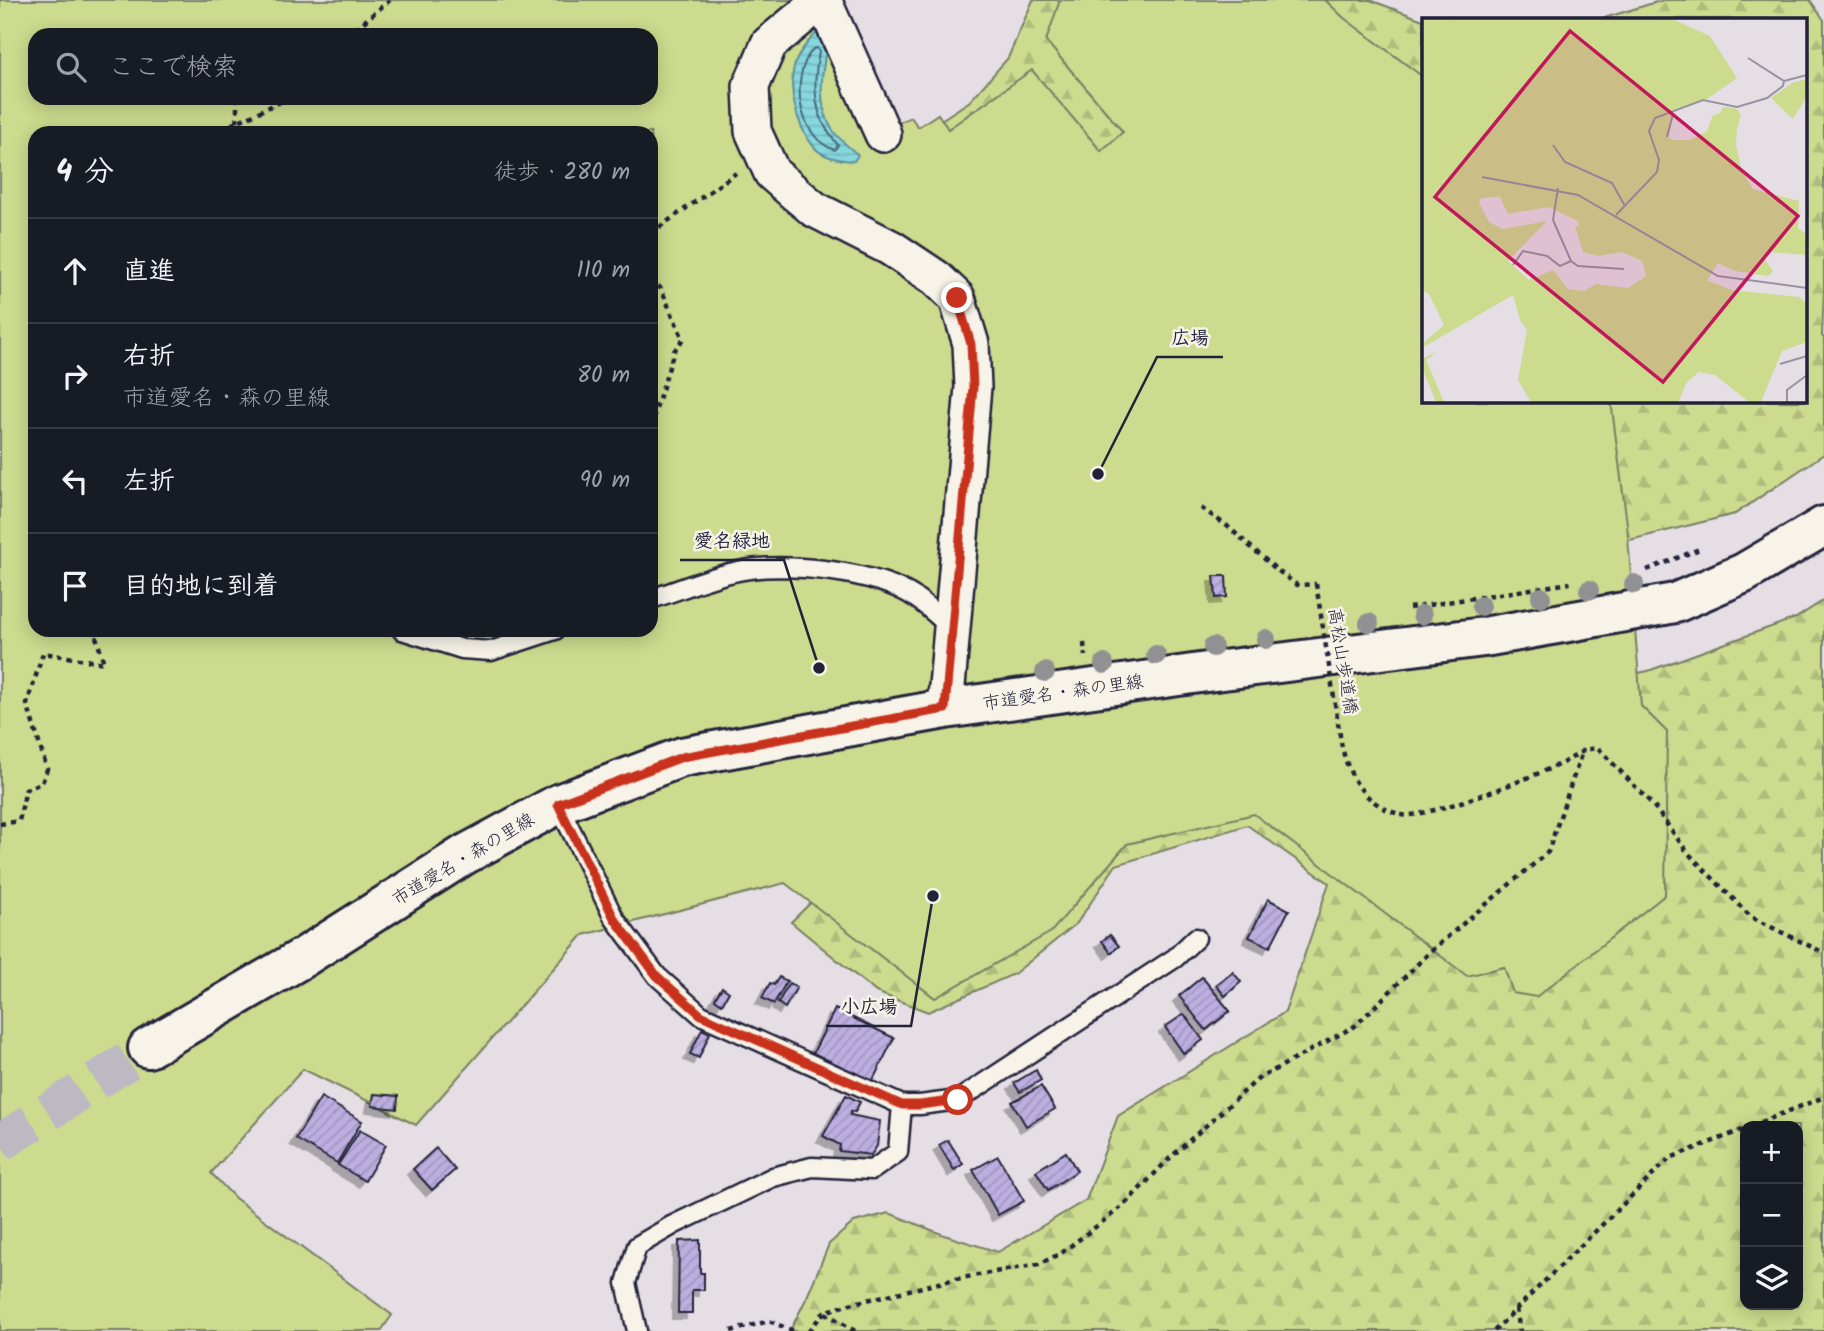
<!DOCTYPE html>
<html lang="ja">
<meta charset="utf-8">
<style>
:root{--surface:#171b24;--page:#20242c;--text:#f1f3f6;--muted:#9ea1a6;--line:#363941}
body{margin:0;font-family:Kalam,"Klee One",sans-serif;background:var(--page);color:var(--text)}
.controls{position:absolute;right:21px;bottom:21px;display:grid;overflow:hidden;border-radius:14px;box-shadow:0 4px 18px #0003}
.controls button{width:63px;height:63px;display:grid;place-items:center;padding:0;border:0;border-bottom:2px solid var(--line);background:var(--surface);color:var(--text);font:35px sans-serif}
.stop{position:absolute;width:21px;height:21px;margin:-16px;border:5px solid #c8321e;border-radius:50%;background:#fff}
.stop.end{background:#c8321e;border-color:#fff;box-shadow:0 2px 7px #0008}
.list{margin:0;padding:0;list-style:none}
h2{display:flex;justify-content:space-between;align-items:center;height:91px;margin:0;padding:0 28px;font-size:30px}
h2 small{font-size:23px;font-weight:400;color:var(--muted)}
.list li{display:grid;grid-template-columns:46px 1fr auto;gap:21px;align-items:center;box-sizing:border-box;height:105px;padding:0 28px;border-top:2px solid var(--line)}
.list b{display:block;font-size:26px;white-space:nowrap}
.list p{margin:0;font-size:23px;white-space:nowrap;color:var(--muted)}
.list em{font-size:23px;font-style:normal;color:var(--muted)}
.icon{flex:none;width:38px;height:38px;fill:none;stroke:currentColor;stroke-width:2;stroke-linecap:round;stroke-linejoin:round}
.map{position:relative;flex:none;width:1824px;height:1331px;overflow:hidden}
.search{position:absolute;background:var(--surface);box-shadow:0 4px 18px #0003;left:28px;top:28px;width:630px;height:77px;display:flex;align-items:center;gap:18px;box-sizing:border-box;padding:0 24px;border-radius:21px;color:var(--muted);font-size:26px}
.panel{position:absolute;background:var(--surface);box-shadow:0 4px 18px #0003;left:28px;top:126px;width:630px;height:511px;border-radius:21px}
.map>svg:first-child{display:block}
.forest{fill:url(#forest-firs);stroke:#777e64;stroke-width:2;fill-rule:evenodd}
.park{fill:#ccdb8e;stroke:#777e64;stroke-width:2;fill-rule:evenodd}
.water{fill:url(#water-rules);stroke:#5f8f9d;stroke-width:2}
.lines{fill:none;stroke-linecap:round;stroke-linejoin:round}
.shore{stroke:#4a6b7c;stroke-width:2}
.building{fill:url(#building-hatch);stroke:#22223b;stroke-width:2;filter:url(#shadow)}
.secondary-tunnel{stroke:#beb8c3;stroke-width:38;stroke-dasharray:38 19;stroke-linecap:butt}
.lane-casing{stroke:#22223b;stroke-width:23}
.street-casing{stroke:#22223b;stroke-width:40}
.secondary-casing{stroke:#22223b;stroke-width:44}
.path{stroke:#22223b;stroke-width:4.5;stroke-dasharray:5 5;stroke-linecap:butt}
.lane{stroke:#f7f3e8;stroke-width:18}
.street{stroke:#f7f3e8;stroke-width:35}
.secondary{stroke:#f7f3e8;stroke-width:38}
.path-bridge{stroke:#22223b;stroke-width:4.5;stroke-dasharray:5 5;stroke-linecap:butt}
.tree{fill:#919093}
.route{stroke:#c8321e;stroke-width:9}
.labels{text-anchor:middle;stroke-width:5;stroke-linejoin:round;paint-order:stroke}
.street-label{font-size:18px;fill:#22223b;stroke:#f7f3e8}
.inset-road{fill:none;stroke:#9793a1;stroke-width:2}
.view{fill:#c2185b;fill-opacity:0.15;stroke:#c2185b;stroke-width:3.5}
.inset-edge{fill:none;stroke:#22223b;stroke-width:3.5}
.leader{fill:none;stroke:#22223b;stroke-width:2.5}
.callout-dot{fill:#22223b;stroke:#f7f3e8;stroke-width:2.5}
.callout-label{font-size:19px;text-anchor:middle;font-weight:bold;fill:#22223b;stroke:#f7f3e8;stroke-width:5;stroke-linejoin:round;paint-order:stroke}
</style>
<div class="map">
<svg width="1824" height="1331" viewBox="0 0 1824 1331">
<defs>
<pattern id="forest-firs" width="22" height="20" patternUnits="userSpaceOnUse" patternTransform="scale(1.75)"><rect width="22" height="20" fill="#ccdb8e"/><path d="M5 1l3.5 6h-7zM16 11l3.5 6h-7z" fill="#afbc7b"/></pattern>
<pattern id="water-rules" width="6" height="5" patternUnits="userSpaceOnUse" patternTransform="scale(1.75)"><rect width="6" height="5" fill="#87d8de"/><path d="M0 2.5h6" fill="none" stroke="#74b9bf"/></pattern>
<pattern id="building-hatch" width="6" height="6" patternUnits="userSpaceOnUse" patternTransform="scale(1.75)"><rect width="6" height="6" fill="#bcaedf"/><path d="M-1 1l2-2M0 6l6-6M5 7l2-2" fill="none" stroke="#a195c0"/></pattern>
<filter id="shadow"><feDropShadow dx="-6" dy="6" stdDeviation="0" flood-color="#0004"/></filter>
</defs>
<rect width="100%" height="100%" fill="#e5dee5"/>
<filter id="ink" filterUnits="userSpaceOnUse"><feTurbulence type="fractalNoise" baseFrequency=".0143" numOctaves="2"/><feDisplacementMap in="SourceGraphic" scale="14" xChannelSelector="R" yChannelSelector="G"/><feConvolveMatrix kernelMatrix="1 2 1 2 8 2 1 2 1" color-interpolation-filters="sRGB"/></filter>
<g filter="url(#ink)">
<!-- forest -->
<g class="forest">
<polygon points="1033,0 1370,0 1423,20 1423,401 1805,401 1805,19 1601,19 1663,0 1810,0 1824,20 1824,290 1822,336 1824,338 1824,454 1735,514 1622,542 885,157 970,101 1008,58"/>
<path d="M1824,600V1331H790L807,1297L829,1244L854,1222L889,1213L944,1235L998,1252L1086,1200L1118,1116L1285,1012L1329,883L1247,825L1116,865L1077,923L1014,974L928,1012L876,992L791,922L826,888L1051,850L1407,720L1648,671L1796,618ZM1745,1126H1798V1305H1745Z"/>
</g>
<!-- park -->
<path class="park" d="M0,0H815L896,124L911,117L918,127L938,114L948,129L1032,70L1101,151L1123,132L1046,41L1060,0H1325L1344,18L1423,77V401H1611L1627,524L1641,706L1667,732L1665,895L1536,997L1513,993L1504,967L1467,976L1254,814L1127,844L1051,932L935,998L785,883L583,935L416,1125L303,1069L211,1173L235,1198L392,1315L381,1331H0ZM35,35H651V98H35ZM35,133H651V630H35Z"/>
<!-- water -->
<path class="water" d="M824,26L830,29C824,62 813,102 834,132C840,140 850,148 858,155L854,161C841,160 823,158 814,147C796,126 784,80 799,55C805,44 815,34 824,26Z"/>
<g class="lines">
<!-- shore -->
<path class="shore" d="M817,48L819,52C812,87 813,117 838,145L835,150C798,138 789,77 813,49Z"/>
</g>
<!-- building -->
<g class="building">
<polygon points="1214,576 1226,576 1227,597 1216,598"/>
<polygon points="1268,899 1289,910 1270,947 1249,937"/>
<polygon points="1110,935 1119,946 1111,953 1102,941"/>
<polygon points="1233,972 1241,982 1225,996 1216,985"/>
<polygon points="779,977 787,981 774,1004 762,998 770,983 774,985"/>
<polygon points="1202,977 1230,1011 1206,1030 1179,996"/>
<polygon points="789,983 797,987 785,1008 778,1003"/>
<polygon points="722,987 729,992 722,1004 715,999"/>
<polygon points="835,1009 894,1038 872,1082 813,1053"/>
<polygon points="1184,1014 1203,1040 1184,1054 1165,1027"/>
<polygon points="702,1029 710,1033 699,1058 690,1054"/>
<polygon points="1036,1070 1041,1080 1020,1092 1014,1083"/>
<polygon points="1041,1086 1055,1109 1026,1126 1012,1102"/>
<polygon points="374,1094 398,1096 397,1109 372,1106"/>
<polygon points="846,1095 860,1102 855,1112 851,1111 850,1115 880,1121 877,1146 871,1155 839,1151 840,1145 823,1136"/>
<polygon points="321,1097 362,1121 337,1163 296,1139"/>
<polygon points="360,1130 386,1145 365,1181 338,1165"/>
<polygon points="948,1140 963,1164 954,1170 939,1145"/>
<polygon points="436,1148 455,1170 432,1190 413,1169"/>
<polygon points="1066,1152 1077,1171 1048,1190 1036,1171"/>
<polygon points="998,1156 1024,1201 998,1215 973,1170"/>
<polygon points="700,1240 700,1273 704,1273 704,1290 692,1290 692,1313 678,1313 679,1241"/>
</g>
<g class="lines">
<!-- secondary-tunnel -->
<polyline class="secondary-tunnel" points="0,1143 148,1048"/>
<!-- lane casing -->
<g class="lane-casing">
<g id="lane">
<path d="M651,599C679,590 709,577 738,571C784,561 877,571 916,598C929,607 941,619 953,629"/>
<polyline points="402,630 462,649 491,651 555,630"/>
<polyline points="558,804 614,918 657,976 701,1015 902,1105 920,1105 958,1100 1175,958 1196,938"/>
<polyline points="637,1331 626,1283 637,1246 673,1225 773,1177 812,1167 872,1170 898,1152 902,1105"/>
</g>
</g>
<!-- street casing -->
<g class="street-casing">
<g id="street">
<polyline points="822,0 769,44 751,86 753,131 772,173 796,194 814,209 891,248 936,278 957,298 971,344 973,387 945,709"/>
<polyline points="823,0 883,134"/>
</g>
</g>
<!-- secondary casing -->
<g class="secondary-casing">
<polyline id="secondary" points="148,1048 304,957 464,855 558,804 682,757 945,709 1207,672 1484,637 1675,603 1744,573 1824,526"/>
</g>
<!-- path -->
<g class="path">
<polyline points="348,35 390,0"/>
<polyline points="237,122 237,98"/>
<polyline points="213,133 280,102 283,98"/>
<polyline points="651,233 736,173"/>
<polyline points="651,278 661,289 683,339 674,351 651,425"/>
<polyline points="1201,508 1226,525 1277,570 1297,585 1316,584"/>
<polyline points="1647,570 1702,548"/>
<polyline points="1409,608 1570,583"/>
<polyline points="1084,643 1085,656"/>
<path d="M1341,742C1348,778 1365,805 1402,815C1422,820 1541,774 1564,762C1579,755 1580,749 1598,748L1653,805L1688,853L1751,917L1824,953"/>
<polyline points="0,824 19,821 26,789 42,783 47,769 27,704 43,653 104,663 94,630"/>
<polyline points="1751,1126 1824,1097"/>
<polyline points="1516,1309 1520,1331"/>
<polyline points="825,1313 855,1331"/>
<polyline points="731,1331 769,1321 794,1331"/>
<polyline points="809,1331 824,1312 850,1304 956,1279 1039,1264 1060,1254 1123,1206 1171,1157 1258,1079 1355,1026 1432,950 1548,852 1583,749"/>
<polyline points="1494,1331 1670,1158 1745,1129"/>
</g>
<!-- lane -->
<use href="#lane" class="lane"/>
<!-- street -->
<use href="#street" class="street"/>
<!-- secondary -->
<use href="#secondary" class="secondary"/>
<!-- path-bridge -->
<polyline class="path-bridge" points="1316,584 1341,742"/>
</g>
<!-- trees -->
<g class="tree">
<circle cx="1634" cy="584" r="10"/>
<circle cx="1589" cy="590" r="10"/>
<circle cx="1541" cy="597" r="10"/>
<circle cx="1481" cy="606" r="10"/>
<circle cx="1422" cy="615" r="10"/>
<circle cx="1369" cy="623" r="10"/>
<circle cx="1266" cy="639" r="10"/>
<circle cx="1213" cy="647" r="10"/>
<circle cx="1156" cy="655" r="10"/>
<circle cx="1104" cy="664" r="10"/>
<circle cx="1045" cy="672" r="10"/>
</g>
</g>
<g class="lines" filter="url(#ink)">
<!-- route -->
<polyline class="route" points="957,298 971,344 973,387 945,709 682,757 558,804 614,918 657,976 701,1015 902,1105 920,1105 958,1100"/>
</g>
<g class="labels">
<!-- street labels -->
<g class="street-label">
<text transform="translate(1343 661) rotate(81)" y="6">高松山歩道橋</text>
<text transform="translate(1063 692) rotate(-8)" y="6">市道愛名・森の里線</text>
<text transform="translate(463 859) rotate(-31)" y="6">市道愛名・森の里線</text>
</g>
</g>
<!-- overview -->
<g transform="translate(1422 18)">
<rect width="385" height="385" fill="#e5dee5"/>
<path d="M0,1H227L83,178L59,180L57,185L67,204L81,211L125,203L86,243L107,262L131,252L146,271L162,273L174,266L206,270L224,258L220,243L200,234L176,238L161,234L153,208H161L193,226L310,272L378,279L385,286V324L360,333L339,384H327L293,357L277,354L265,364L256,384H109L96,362L105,312L98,302L91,277L3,328L1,325L22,307L7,276L0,272ZM385,61V78L371,101L349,80L370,65ZM316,91L314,126L319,151L331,171L377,183L376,210L385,217V237L347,234L342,240L351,253L347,258L313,253L296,245L243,122H268L285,113L291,97ZM16,333L4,342L22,384H14L0,350V341Z" fill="#ccdb8e"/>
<path d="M32,1H57L71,15L67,24L80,57L115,52L104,43L111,1H250L288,18L315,60L285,81L251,93L247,119L254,125L270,126V143H275L274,124L290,115L301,89L313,90L319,97L311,124L324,201L265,294L236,291L222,242L203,233H164L156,203L126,189L86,196L77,177L55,181L63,217L2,235L0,74L48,63L20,18Z" fill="#ccdb8e"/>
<path class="inset-road" d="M362,63L385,57M245,119L251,96M131,127L143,144L190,165L203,188M60,159L156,177L296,258L385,270M136,170L131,202L149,243L156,248L202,251M194,197L235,154L237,142L227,113L233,100L281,82L315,89L345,80L361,68L362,63L326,40M91,247L101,233L125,238L138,248L149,243M358,346L385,338M365,384V372L385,357"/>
<path class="view" d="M148,13L376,198L241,364L13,179Z"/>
<rect width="385" height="385" class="inset-edge"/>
</g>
<!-- callouts -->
<path class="leader" d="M1098 474L1157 357H1223M819 668L784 560H680M933 896L911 1026H826"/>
<g class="callout-dot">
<circle cx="1098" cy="474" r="7"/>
<circle cx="819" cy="668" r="7"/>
<circle cx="933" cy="896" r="7"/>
</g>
<g class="callout-label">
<text x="1190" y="344">広場</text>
<text x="732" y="547">愛名緑地</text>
<text x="869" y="1013">小広場</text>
</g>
</svg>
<div class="controls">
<button>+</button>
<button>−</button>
<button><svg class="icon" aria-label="layers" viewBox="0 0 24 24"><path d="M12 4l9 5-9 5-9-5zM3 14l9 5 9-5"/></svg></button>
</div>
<div class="stop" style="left:958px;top:1100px"></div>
<div class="stop end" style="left:957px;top:298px"></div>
<div class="search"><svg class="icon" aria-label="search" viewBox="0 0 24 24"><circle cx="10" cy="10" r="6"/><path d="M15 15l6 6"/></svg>ここで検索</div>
<section class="panel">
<h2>4 分<small>徒歩 · 280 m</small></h2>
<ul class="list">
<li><svg class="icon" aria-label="ahead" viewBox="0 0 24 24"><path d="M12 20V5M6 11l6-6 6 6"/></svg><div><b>直進</b></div><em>110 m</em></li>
<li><svg class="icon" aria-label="right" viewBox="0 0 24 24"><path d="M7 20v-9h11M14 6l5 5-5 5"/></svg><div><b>右折</b><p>市道愛名・森の里線</p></div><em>80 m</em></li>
<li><svg class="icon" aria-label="left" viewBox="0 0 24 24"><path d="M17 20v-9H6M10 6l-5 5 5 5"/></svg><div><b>左折</b></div><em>90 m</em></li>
<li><svg class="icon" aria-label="arrive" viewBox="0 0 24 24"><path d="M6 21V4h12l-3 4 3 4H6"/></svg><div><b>目的地に到着</b></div></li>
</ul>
</section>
</div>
